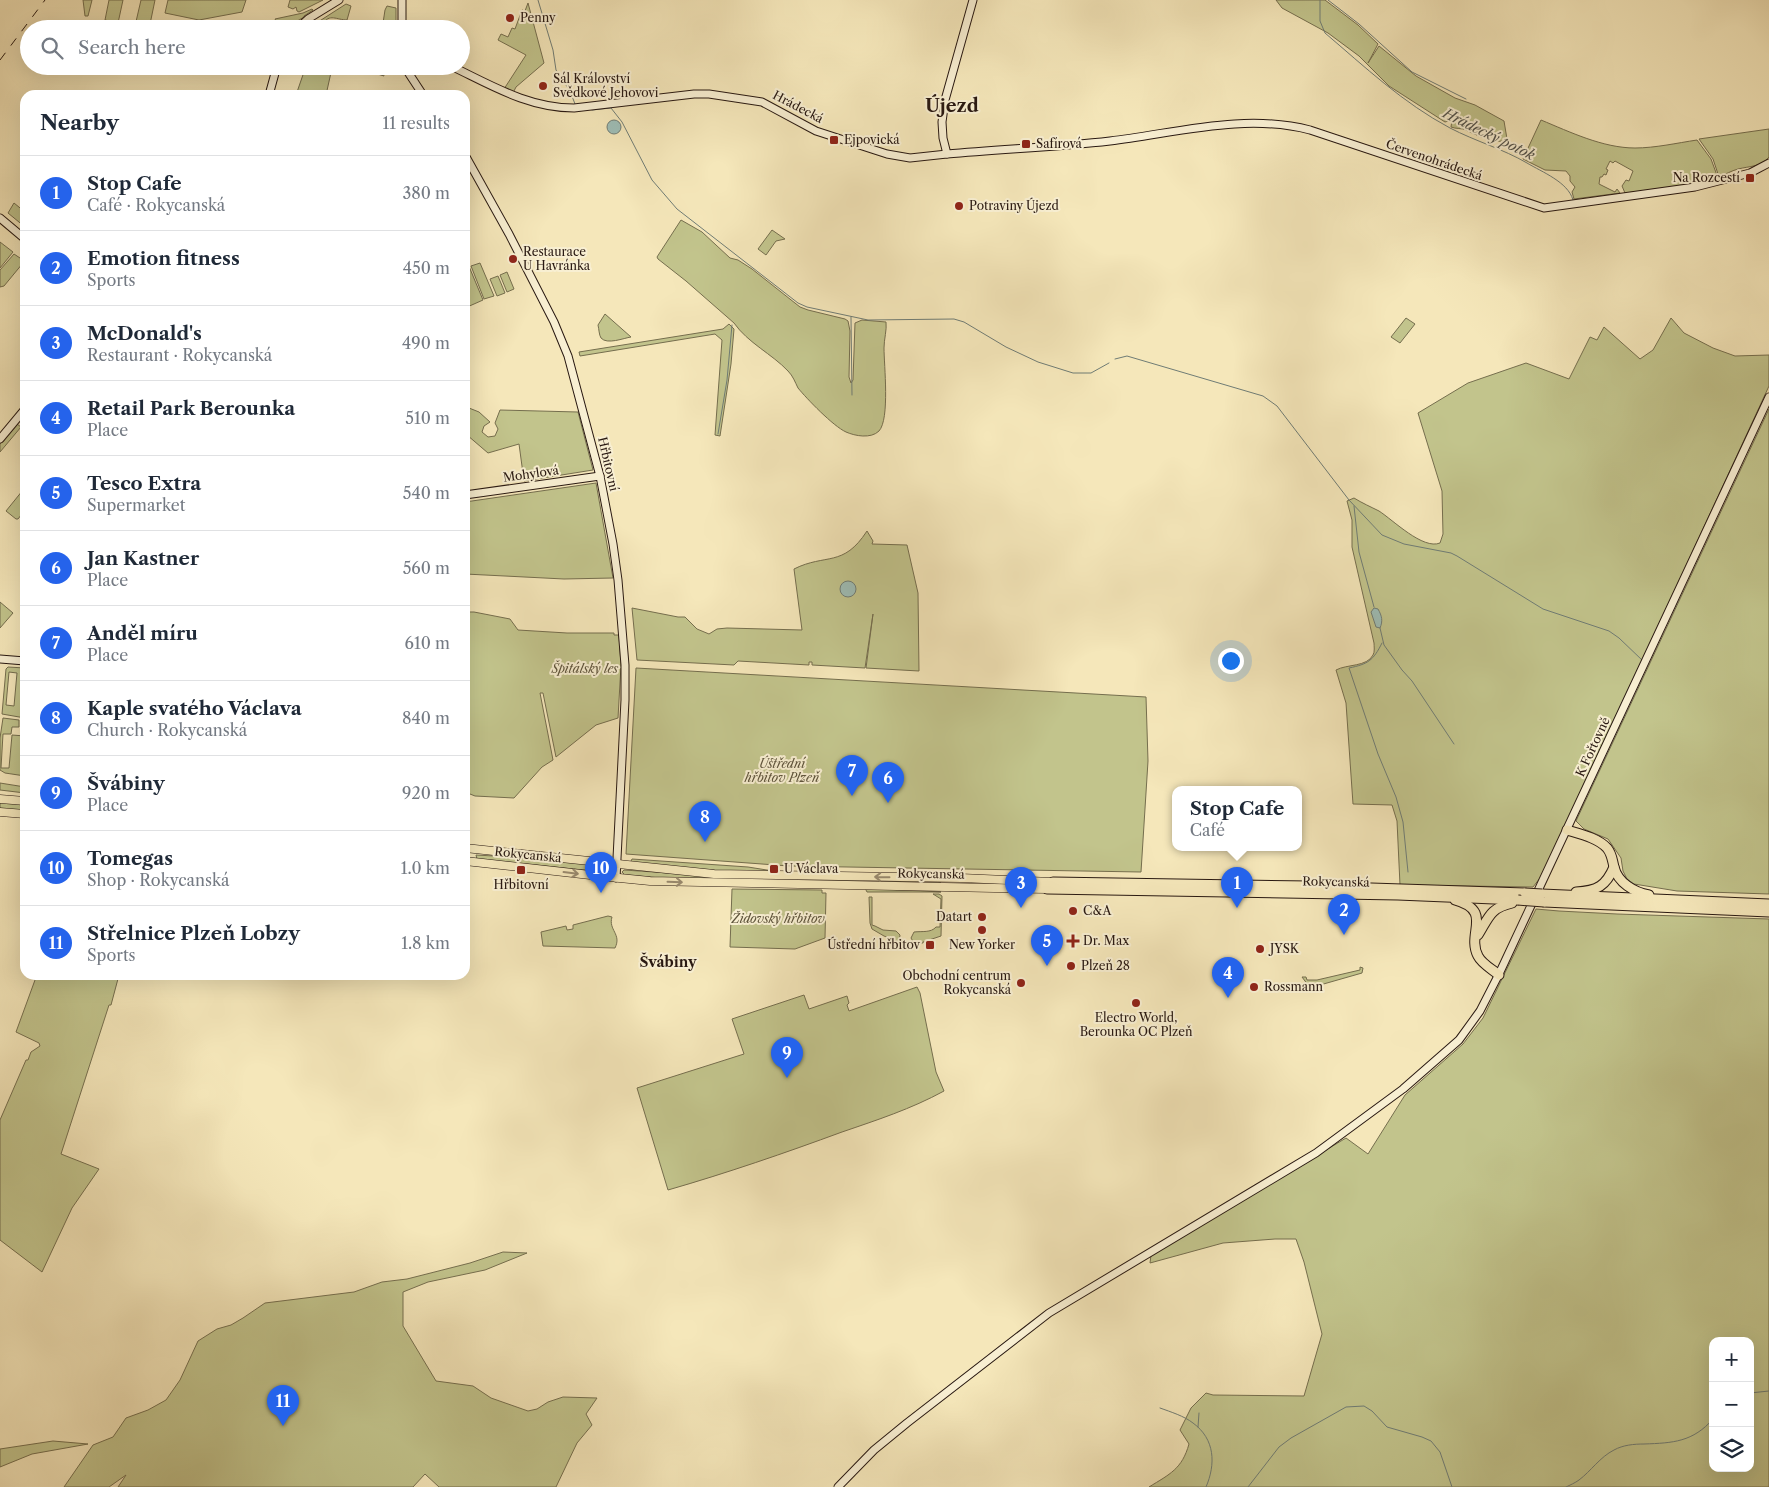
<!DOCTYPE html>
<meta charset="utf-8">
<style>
:root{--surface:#fff;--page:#f6f6f7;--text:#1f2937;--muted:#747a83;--line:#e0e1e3;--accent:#2563eb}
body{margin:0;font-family:"Libre Caslon Text",serif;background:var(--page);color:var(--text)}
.controls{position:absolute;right:15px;bottom:15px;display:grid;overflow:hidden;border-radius:10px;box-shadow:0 5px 20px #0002}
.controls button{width:45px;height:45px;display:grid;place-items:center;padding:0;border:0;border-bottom:1px solid var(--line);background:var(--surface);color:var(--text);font:25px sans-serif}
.you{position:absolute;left:1230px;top:660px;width:18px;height:18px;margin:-12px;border:4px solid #fff;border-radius:50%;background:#1a73e8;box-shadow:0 0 0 8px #1a73e833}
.badge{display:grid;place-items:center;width:32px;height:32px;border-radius:50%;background:var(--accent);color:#fff;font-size:16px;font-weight:700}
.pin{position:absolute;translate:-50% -41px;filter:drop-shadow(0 1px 2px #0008)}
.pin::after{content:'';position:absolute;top:26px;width:18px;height:15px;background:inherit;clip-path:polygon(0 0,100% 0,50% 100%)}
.popup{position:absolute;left:1172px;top:786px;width:130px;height:65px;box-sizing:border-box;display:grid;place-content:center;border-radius:10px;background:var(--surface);filter:drop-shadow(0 1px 4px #0005);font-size:16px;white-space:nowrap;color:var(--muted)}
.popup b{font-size:19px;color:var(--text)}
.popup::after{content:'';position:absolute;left:50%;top:100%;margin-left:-10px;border:10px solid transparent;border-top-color:var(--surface)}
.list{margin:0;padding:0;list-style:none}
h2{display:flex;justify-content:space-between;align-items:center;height:65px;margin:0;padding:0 20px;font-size:21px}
h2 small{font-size:16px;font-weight:400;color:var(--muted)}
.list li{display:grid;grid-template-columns:32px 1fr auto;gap:15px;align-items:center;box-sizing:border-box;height:75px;padding:0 20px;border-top:1px solid var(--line)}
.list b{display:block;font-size:19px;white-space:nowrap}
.list p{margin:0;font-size:16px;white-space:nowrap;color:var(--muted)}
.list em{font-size:16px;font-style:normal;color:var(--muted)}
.icon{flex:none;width:28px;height:28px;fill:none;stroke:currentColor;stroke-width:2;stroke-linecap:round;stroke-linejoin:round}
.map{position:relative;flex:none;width:1769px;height:1487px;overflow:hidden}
.search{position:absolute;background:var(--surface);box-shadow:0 5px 20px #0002;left:20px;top:20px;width:450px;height:55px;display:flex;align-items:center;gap:12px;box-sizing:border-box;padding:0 18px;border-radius:28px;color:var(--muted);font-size:19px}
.panel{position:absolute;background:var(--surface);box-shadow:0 5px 20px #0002;left:20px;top:90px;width:450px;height:890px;border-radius:15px}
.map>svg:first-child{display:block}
.green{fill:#c2c48c;stroke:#756e4e;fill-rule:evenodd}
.water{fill:#9ebeb7;stroke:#6f7c75}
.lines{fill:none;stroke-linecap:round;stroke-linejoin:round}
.stream{stroke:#6f7c75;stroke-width:1}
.secondary-casing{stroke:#281811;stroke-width:9}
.primary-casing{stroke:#281811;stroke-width:9}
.highway-casing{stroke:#281811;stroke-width:11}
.secondary{stroke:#f8efd2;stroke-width:7}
.primary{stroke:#f5e7ba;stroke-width:8}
.highway{stroke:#f5e7ba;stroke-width:9}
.rail{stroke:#281811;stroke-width:1;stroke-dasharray:9 9;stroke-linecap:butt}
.highway-bridge-casing{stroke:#281811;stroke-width:11;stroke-linecap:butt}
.highway-bridge{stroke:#f5e7ba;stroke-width:9}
.oneway{stroke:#998a6e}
.poi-dot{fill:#8f2418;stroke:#f8efd2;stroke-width:2}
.labels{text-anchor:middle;stroke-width:4;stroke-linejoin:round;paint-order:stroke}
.poi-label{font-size:12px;fill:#281811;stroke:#f8efd2;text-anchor:start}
.street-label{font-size:12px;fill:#281811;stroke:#f8efd2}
.park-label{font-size:12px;font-style:italic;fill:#5e543c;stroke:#f8efd2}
.water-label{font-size:14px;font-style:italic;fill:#51524b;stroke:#f8efd2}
.neighbourhood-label{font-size:14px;font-weight:bold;fill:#281811;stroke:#f8efd2}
.district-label{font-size:18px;font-weight:bold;fill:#281811;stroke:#f8efd2}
</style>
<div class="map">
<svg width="1769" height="1487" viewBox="0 0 1769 1487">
<rect width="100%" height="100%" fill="#f5e7ba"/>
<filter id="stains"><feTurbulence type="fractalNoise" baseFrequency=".004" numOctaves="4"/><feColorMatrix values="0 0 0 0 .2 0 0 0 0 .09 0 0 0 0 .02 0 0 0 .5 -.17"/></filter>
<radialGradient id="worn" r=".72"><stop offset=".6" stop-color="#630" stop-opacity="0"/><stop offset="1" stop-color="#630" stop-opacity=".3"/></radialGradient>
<!-- green -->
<g class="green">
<polygon points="83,0 92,0 88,16 85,16"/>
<polygon points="109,0 123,0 118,23 105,20"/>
<polygon points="141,0 155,0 149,29 135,26"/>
<polygon points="168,0 246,0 242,12 199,20 165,13"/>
<polygon points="290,0 323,0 299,12 297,11 296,7 293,9 288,7"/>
<path d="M1276,0H1325L1358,25L1378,44L1368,63L1379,46L1416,76L1455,98L1475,105L1504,121L1507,139C1499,146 1476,135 1466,130C1462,128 1456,129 1451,127L1452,120L1445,122L1389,86L1359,56L1328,33L1282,8Z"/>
<polygon points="528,3 544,63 516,87 513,93 504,89 526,55 498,40 501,34 508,37 512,28 515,29 522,10 525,11"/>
<path d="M346,4L351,6L347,20C337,20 329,13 323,24L318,22Z"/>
<polygon points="387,6 396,8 396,29 393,29 393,26 383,23 385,10"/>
<polygon points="312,9 313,10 304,16 304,17 294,23 276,21 275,19 303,13"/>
<polygon points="306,66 325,66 332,68 326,95 296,95"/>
<polygon points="351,66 364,66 377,70 379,66 382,66 384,76"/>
<path d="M1541,120C1570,132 1603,148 1635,148C1655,148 1677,143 1697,140L1711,159L1718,178H1714L1715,180L1671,188L1625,193L1622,186L1626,180L1629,181L1633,171L1615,161L1613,163L1610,161L1606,169L1608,170L1606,175L1604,174L1602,177H1600L1599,184L1615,192L1617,189L1620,193L1574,199L1572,192L1575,187L1570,181V176L1566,171L1545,170L1523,159Z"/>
<path d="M1769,129V157C1761,167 1750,166 1738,169C1731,171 1726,174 1719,177L1713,159L1699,139Z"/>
<polygon points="14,203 25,212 25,227 8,213"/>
<path d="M681,220L702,232L730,258L738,260L752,269L800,307L808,310L845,319L848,321L850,331L849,377L851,383L853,380L855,323L862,320L886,322C887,330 884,339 884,348C884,365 890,419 879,431C871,439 855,436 846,432C833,426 807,399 798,388C795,382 793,376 788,371C772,354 748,343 734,323L686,281L658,259L657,257Z"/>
<polygon points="772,230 785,239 776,241 766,255 758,249"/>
<polygon points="0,242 13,252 0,268"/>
<polygon points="14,254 23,260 23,263 4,286 0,287 0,270"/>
<polygon points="480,263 494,296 484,299 471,266"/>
<polygon points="468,264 483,300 465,308 465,266"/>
<polygon points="507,272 514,289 507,292 500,275"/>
<polygon points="498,276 505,293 497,296 490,279"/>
<path d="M605,314L631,337C624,338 607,345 601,338C599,335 599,329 598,325Z"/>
<polygon points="1406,318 1415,324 1400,343 1391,337"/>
<path d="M1671,318L1684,333L1713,348L1735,356L1769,355V386L1571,815L1540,878L1533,887L1400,885L1397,821L1392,805L1353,804L1346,703L1336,670C1347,664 1367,667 1373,655C1375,652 1374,646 1374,643L1352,547V520L1347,501L1354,498C1362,503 1371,507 1379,511C1393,520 1423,550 1440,543L1443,534L1442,491L1418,413L1468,383L1526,363L1569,379L1590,337L1597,340L1604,327L1640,359L1653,350Z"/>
<polygon points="729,324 734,329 731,364 720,436 715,435 722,340 715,334 580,356 579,352 723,329"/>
<polygon points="469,408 479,412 490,422 484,426 482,432 488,437 495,436 498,429 495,423 500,410 578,412 593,470 524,481 519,444 488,453 467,435 469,432 465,428 465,418"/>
<polygon points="1769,409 1769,894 1677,891 1634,884 1627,879 1623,871 1621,858 1608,839 1584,829 1576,821"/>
<polygon points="17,424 21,427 0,452 0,444"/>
<polygon points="596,483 613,578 564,579 465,574 465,502"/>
<polygon points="23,490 25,492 25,510 18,519 16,519 6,511"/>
<path d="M867,531L873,541L872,544L907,545L918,593L919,671L866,668L873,614L865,668L812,665V662H809V665L738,661L734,665L637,660L632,608L678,617H685L697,629L709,634L717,629L727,628L802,630L794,569C826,553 843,568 867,531Z"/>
<polygon points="0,602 13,613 0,628"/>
<polygon points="465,612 474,612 510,619 518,630 567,633 614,633 614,635 619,635 621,665 618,718 596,725 556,757 543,693 540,693 553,760 542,767 514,798 475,796 465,792"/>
<path d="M8,667L25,668V718L2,714L6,669ZM9,672L17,673L14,706L6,705Z"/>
<polygon points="636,668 1146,697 1148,761 1141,872 789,866 626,854"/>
<polygon points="3,718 19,720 19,727 12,727 11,734 3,734 1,768 9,768 12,735 25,736 25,776 5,773 0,770 0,738"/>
<polygon points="0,783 25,787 25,793 0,790"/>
<polygon points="0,802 25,804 25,811 0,809"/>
<polygon points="476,855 529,858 604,866 607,869 603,872 477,859"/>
<polygon points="632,859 748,867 773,871 744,873 630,863"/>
<polygon points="624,870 729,877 935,880 941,883 661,878 625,875 622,872"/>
<polygon points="865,888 941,892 867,892"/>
<polygon points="732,889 822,890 822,893 826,893 825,938 795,949 730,947"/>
<path d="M933,894H939L942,896L941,936L923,942V943H914L911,938L914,932C922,931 931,933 936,927H940L941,899Z"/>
<polygon points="869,897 872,897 872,925 875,926 883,930 896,931 900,935 899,942 884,936 872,929 870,923"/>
<path d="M1536,909L1559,911L1617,914L1769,919V1487H1149C1170,1474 1182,1469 1189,1444L1180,1430L1191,1408L1206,1393L1213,1395L1304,1396L1322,1334L1304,1262L1296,1239H1275L1223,1243L1150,1263L1151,1255L1346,1138L1368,1154L1405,1095L1463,1044L1483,1018ZM1713,1341H1750V1468H1713Z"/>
<path d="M608,916L612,917C608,930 622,934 615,948L543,946L541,932L566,926L567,930L573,929V925Z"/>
<polygon points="1360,967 1363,968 1362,973 1320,985 1308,985 1302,977 1306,977 1307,980 1317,980 1360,970"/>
<polygon points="35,975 119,975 111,1005 109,1005 61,1154 99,1169 72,1208 42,1272 0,1240 0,1120 26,1060 28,1060 31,1052 40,1046 39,1043 16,1032 35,980"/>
<path d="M917,987L920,993L936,1072L944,1091C911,1109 877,1120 842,1132C785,1153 727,1173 668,1190L637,1088L744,1054L732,1019L804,995L809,1009L847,996L849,1003L847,1005L849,1011Z"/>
<polygon points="503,1252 527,1253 485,1270 428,1282 403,1292 403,1326 436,1381 473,1386 491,1398 528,1411 537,1409 548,1402 563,1397 597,1398 586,1414 592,1425 577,1443 556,1487 439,1487 425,1474 413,1487 118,1487 126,1475 109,1487 64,1487 93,1445 113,1437 126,1418 148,1410 166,1400 180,1380 198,1341 217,1329 231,1325 243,1318 265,1303 354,1292 382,1282 407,1279 470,1263"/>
<polygon points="53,1441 88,1444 32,1454 0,1467 0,1449"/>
</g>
<!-- water -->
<g class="water">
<circle cx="614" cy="127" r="7"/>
<circle cx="848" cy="589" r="8"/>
<path d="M1374,608L1378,609C1382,616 1383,621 1380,628L1376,627L1371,612Z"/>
</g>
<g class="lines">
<!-- stream -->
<g class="stream">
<polyline points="538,0 553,50 556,70 570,91 575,104"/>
<path d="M1320,0V21L1325,33C1365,67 1403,103 1450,128C1475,141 1503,149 1527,163C1542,172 1568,182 1573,200H1575"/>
<polyline points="1328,0 1359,24 1412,72 1466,99"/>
<polyline points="592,110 611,108 622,122 652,180 677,209 798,303 807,307 868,320 954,319 964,322 1006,347 1038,362 1073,373 1091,373 1109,363"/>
<polyline points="578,111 584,110"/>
<polyline points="851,317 852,395"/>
<polyline points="1115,359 1127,356 1263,396 1277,406 1349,500 1382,535 1404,544 1451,553 1457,556 1543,609 1609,631 1619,638 1642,660"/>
<polyline points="718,434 727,380 732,325"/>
<polyline points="1354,506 1359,552 1374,607"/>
<polyline points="1380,628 1384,645 1402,670 1412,681 1454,744"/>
<path d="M1382,643C1373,661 1368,664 1349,668L1378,754L1396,797L1403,822L1408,872"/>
<polyline points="1750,1393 1769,1391"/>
<path d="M1160,1408C1171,1412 1184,1416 1193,1423C1215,1439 1216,1464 1206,1487"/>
<polyline points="1198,1427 1199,1413"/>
<polyline points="1248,1487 1279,1447 1291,1438 1346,1407 1364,1406 1372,1411 1387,1427 1422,1437 1431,1441 1440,1452 1452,1487"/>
<path d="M1566,1487C1570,1485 1575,1483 1579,1480C1591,1471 1600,1457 1614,1450C1623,1445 1634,1444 1644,1444C1673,1443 1693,1442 1713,1419"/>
</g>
<!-- secondary casing -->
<g class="secondary-casing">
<g id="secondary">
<polyline points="402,0 402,29"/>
<polyline points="297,29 308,19 339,0"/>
<polyline points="404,66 423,95"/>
<path d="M451,66C491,85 528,108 574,108L694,94H709L762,102L816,131L887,154L910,158L947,154C1002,149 1056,147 1110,141C1176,133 1245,113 1310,130L1544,208L1695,187L1750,173L1769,163"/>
<polyline points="269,95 277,66"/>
<polyline points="947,154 943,138 942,122 945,100 973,0"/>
<polyline points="465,155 509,234 554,322 568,356 600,476 613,544 618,580 625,665 625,700 616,878"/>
<polyline points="0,218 25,239"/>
<polyline points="0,439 25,409"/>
<polyline points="465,495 600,476"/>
<polyline points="0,659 25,661"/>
<polyline points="838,1487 874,1450 907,1423 1049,1313 1316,1153 1403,1089 1459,1040 1480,1011 1499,974 1769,397"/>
</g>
</g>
<!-- primary casing -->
<g class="primary-casing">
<g id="primary">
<polyline points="0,799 25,801"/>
<polyline points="0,812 25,814"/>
<polyline points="465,848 714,874 961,878 1053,882"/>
<polyline points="465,861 599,876 650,881 1047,889"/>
</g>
</g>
<!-- highway casing -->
<g class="highway-casing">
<g id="highway">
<path d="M1567,830C1580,834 1598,838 1607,848C1612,854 1612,859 1614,867C1618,883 1634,892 1649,895"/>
<polyline points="1053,882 1310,886 1525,893"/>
<polyline points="1047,889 1398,895 1518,900"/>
<path d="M1576,892C1597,891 1606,886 1614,867"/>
<polyline points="1542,894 1769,904"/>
<path d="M1455,900C1494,911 1466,933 1478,956C1482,964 1492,969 1499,975"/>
<polyline points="1544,902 1769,912"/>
<path d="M1478,935C1489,917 1490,908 1512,903"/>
</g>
</g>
<!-- secondary -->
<use href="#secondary" class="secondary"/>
<!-- primary -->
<use href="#primary" class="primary"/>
<!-- highway -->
<use href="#highway" class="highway"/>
<!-- rail -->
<polyline class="rail" points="0,60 45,0"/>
<!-- highway-bridge casing -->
<g class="highway-bridge-casing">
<g id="highway-bridge">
<polyline points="1525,893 1542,894"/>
<polyline points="1518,900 1544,902"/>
</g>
</g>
<!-- highway-bridge -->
<use href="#highway-bridge" class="highway-bridge"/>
</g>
<!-- one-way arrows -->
<defs><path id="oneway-shaft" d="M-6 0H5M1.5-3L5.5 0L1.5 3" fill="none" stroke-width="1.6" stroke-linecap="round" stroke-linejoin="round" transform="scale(1.25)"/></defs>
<g class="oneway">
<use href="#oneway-shaft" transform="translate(571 873) rotate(7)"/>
<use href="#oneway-shaft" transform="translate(882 877) rotate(-179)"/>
<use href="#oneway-shaft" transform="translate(675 882) rotate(2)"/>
</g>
<!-- markers -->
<g class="poi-dot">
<circle cx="510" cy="18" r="5"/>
<circle cx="543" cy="86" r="5"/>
<rect x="829" y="135" width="10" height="10" rx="2.5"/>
<rect x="1021" y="139" width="10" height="10" rx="2.5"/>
<rect x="1745" y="173" width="10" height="10" rx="2.5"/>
<circle cx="959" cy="206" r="5"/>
<circle cx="513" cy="259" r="5"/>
<rect x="769" y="864" width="10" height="10" rx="2.5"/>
<rect x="516" y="865" width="10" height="10" rx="2.5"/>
<circle cx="1073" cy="911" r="5"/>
<circle cx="982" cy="917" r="5"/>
<circle cx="982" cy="930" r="5"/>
<path d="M1070.5 933.5h5v5h5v5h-5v5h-5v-5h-5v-5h5z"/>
<rect x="925" y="940" width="10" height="10" rx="2.5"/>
<circle cx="1260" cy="949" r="5"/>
<circle cx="1071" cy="966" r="5"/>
<circle cx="1021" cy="983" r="5"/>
<circle cx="1254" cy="987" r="5"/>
<circle cx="1136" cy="1003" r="5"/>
</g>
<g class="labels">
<!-- poi labels -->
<g class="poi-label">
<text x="520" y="22">Penny</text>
<text x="553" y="83">Sál Království<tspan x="553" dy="14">Svědkové Jehovovi</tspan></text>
<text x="844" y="144">Ejpovická</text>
<text x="1036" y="148">Safírová</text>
<text x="1740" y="182" text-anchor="end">Na Rozcestí</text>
<text x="969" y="210">Potraviny Újezd</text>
<text x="523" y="256">Restaurace<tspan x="523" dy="14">U Havránka</tspan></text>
<text x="784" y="873">U Václava</text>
<text x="521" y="889" text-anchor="middle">Hřbitovní</text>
<text x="1083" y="915">C&amp;A</text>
<text x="972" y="921" text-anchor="end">Datart</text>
<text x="1083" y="945">Dr. Max</text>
<text x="920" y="949" text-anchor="end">Ústřední hřbitov</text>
<text x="982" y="949" text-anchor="middle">New Yorker</text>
<text x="1270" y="953">JYSK</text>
<text x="1081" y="970">Plzeň 28</text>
<text x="1011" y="980" text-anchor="end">Obchodní centrum<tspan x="1011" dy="14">Rokycanská</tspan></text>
<text x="1264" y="991">Rossmann</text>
<text x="1136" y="1022" text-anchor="middle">Electro World,<tspan x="1136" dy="14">Berounka OC Plzeň</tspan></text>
</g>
<!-- street labels -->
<g class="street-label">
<text transform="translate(798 107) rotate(28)" y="4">Hrádecká</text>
<text transform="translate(1434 160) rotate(19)" y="4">Červenohrádecká</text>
<text transform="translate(608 464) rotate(77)" y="4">Hřbitovní</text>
<text transform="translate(531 474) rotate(-8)" y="4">Mohylová</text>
<text transform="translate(1593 747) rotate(-65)" y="4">K Fořtovně</text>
<text transform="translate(528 855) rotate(6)" y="4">Rokycanská</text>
<text transform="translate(931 874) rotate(1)" y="4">Rokycanská</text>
<text transform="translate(1336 882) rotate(1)" y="4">Rokycanská</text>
</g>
<!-- park labels -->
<g class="park-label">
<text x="585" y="673">Špitálský les</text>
<text x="782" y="768">Ústřední<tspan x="782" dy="14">hřbitov Plzeň</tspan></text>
<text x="778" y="923">Židovský hřbitov</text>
</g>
<!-- water labels -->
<g class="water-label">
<text transform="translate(1489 134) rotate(26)" y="5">Hrádecký potok</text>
</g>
<!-- neighbourhood labels -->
<g class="neighbourhood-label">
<text x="668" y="967">Švábiny</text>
</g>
<!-- district labels -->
<g class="district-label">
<text x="952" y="112">Újezd</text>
</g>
</g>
<rect width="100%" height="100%" filter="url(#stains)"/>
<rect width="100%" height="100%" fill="url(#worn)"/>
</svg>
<div class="controls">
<button>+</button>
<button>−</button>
<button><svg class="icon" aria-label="layers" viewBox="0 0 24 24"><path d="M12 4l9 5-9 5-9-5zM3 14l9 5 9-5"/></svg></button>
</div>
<div class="you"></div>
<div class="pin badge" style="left:1237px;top:908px">1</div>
<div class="popup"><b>Stop Cafe</b>Café</div>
<div class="pin badge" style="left:1344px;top:935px">2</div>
<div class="pin badge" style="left:1021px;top:908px">3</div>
<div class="pin badge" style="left:1228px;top:998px">4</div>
<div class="pin badge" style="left:1047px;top:966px">5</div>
<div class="pin badge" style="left:888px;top:803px">6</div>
<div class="pin badge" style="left:852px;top:796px">7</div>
<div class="pin badge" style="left:705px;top:842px">8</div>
<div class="pin badge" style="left:787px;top:1078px">9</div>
<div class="pin badge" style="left:601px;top:893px">10</div>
<div class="pin badge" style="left:283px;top:1426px">11</div>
<div class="search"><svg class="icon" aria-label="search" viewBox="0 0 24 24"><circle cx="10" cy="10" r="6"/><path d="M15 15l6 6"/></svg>Search here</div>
<section class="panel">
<h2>Nearby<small>11 results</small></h2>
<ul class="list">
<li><span class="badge">1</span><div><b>Stop Cafe</b><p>Café · Rokycanská</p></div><em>380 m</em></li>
<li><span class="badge">2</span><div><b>Emotion fitness</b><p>Sports</p></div><em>450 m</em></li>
<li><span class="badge">3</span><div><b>McDonald's</b><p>Restaurant · Rokycanská</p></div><em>490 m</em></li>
<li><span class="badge">4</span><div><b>Retail Park Berounka</b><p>Place</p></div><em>510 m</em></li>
<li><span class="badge">5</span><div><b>Tesco Extra</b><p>Supermarket</p></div><em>540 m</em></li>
<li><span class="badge">6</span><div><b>Jan Kastner</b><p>Place</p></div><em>560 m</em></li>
<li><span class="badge">7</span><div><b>Anděl míru</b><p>Place</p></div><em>610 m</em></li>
<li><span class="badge">8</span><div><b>Kaple svatého Václava</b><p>Church · Rokycanská</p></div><em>840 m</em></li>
<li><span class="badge">9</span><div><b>Švábiny</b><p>Place</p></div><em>920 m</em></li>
<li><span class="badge">10</span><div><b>Tomegas</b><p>Shop · Rokycanská</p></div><em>1.0 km</em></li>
<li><span class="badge">11</span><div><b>Střelnice Plzeň Lobzy</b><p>Sports</p></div><em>1.8 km</em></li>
</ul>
</section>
</div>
